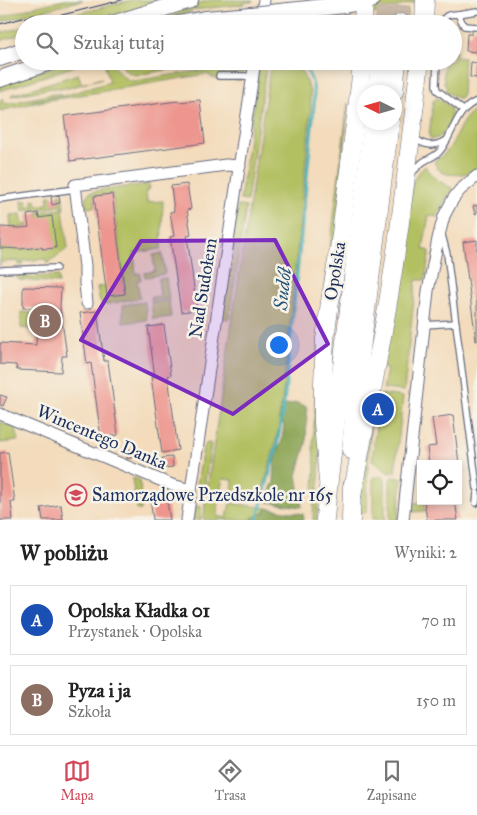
<!DOCTYPE html>
<html lang="pl">
<meta charset="utf-8">
<style>
:root{--surface:#fff;--page:#f6f6f6;--text:#222;--muted:#767676;--line:#e0e0e0;--accent:#d1495b}
body{margin:0;font-family:"IM FELL Great Primer",serif;background:var(--page);color:var(--text)}
.controls{position:absolute;right:15px;bottom:15px;display:grid;overflow:hidden;border-radius:0px;box-shadow:0 2px 8px #0003}
.controls button{width:45px;height:45px;display:grid;place-items:center;padding:0;border:0;border-bottom:1px solid var(--line);background:var(--surface);color:var(--text);font:25px sans-serif}
.compass{position:absolute;left:357px;top:85px;width:45px;height:45px;border-radius:50%;background:var(--surface);box-shadow:0 2px 8px #0003;rotate:275deg}
.you{position:absolute;left:278px;top:344px;width:18px;height:18px;margin:-12px;border:4px solid #fff;border-radius:50%;background:#1a73e8;box-shadow:0 0 0 8px #1a73e833}
.badge{display:grid;place-items:center;width:32px;height:32px;border-radius:50%;background:var(--accent);color:#fff;font-size:16px;font-weight:700}
.pin{position:absolute;translate:-50% -50%;border:2px solid #fff;box-shadow:0 1px 5px #0006}
.list{margin:0;padding:0;list-style:none}
h2{display:flex;justify-content:space-between;align-items:center;height:65px;margin:0;padding:0 20px;font-size:21px}
h2 small{font-size:16px;font-weight:400;color:var(--muted)}
.list li{display:grid;grid-template-columns:32px 1fr auto;gap:15px;align-items:center;box-sizing:border-box;height:70px;margin:0 10px 10px;padding:0 10px;border:1px solid var(--line);border-radius:0px}
.list b{display:block;font-size:19px;white-space:nowrap}
.list p{margin:0;font-size:16px;white-space:nowrap;color:var(--muted)}
.list em{font-size:16px;font-style:normal;color:var(--muted)}
.icon{flex:none;width:28px;height:28px;fill:none;stroke:currentColor;stroke-width:2;stroke-linecap:round;stroke-linejoin:round}
.map{position:relative;flex:none;width:477px;height:520px;overflow:hidden}
.search{position:absolute;background:var(--surface);box-shadow:0 2px 8px #0003;left:15px;right:15px;top:15px;height:55px;display:flex;align-items:center;gap:12px;box-sizing:border-box;padding:0 18px;border-radius:28px;color:var(--muted);font-size:19px}
.sheet{height:225px;background:var(--surface)}
nav{display:flex;justify-content:space-around;align-items:center;box-sizing:border-box;height:70px;border-top:1px solid var(--line);background:var(--surface);font-size:14px;color:var(--muted)}
nav a{display:grid;justify-items:center;gap:2px}
nav .on{color:var(--accent)}
.map>svg:first-child{display:block}
.green{fill:#b3c062;stroke:#677860}
.forest{fill:#8ea658;stroke:#546a5b}
.lines{fill:none;stroke-linecap:round;stroke-linejoin:round}
.stream{stroke:#41b1b9;stroke-width:3}
.building{fill:#ed958e}
.primary-tunnel{stroke:#c8b9a8;stroke-width:18;stroke-dasharray:18 9;stroke-linecap:butt}
.service-casing{stroke:#676b7f;stroke-width:8}
.minor-casing{stroke:#676b7f;stroke-width:13}
.secondary-casing{stroke:#676b7f;stroke-width:18}
.primary-casing{stroke:#676b7f;stroke-width:19}
.service{stroke:#fff;stroke-width:5.5}
.minor{stroke:#fff;stroke-width:11}
.secondary{stroke:#fff;stroke-width:16}
.primary{stroke:#fff;stroke-width:18}
.tram{stroke:#1b2f5e;stroke-width:1}
.secondary-bridge-casing{stroke:#676b7f;stroke-width:18;stroke-linecap:butt}
.secondary-bridge{stroke:#fff;stroke-width:16}
.marked{fill:#7b2cbf;fill-opacity:0.2;stroke:#7b2cbf;stroke-width:4;stroke-linejoin:round}
.labels{text-anchor:middle;stroke-width:5;stroke-linejoin:round;paint-order:stroke}
.street-label{font-size:18px;fill:#1b2f5e;stroke:#f7f3e8}
.poi-label{font-size:18px;fill:#1b2f5e;stroke:#f7f3e8;text-anchor:start}
.water-label{font-size:19px;font-style:italic;fill:#265679;stroke:#f7f3e8}
</style>
<div class="map">
<svg width="477" height="520" viewBox="0 0 477 520">
<rect width="100%" height="100%" fill="#f7f3e8"/>
<filter id="ink" filterUnits="userSpaceOnUse"><feTurbulence type="fractalNoise" baseFrequency=".02" numOctaves="2"/><feDisplacementMap in="SourceGraphic" scale="10" xChannelSelector="R" yChannelSelector="G"/><feConvolveMatrix kernelMatrix="1 2 1 2 8 2 1 2 1" color-interpolation-filters="sRGB"/></filter>
<filter id="wash" filterUnits="userSpaceOnUse"><feTurbulence type="fractalNoise" baseFrequency=".0096" numOctaves="4" result="noise"/><feDisplacementMap in="SourceGraphic" scale="20" xChannelSelector="R" yChannelSelector="G"/><feGaussianBlur stdDeviation="1.12" result="paint"/><feColorMatrix in="noise" values="0 0 0 0 0 0 0 0 0 0 0 0 0 0 0 0 0 1.4 0 .05"/><feComposite in="paint" operator="in"/></filter>
<g filter="url(#wash)">
<rect width="100%" height="100%" fill="#f3dbbb"/>
<!-- green -->
<g class="green">
<polygon points="65,0 83,0 0,22 0,18 33,7"/>
<polygon points="132,0 170,0 92,24 65,24 63,17"/>
<polygon points="210,0 253,0 252,2 245,2 245,4 195,10 155,24 130,24"/>
<polygon points="395,0 415,0 415,2 369,15 370,6"/>
<polygon points="24,27 24,33 0,41 0,33"/>
<path d="M453,48L456,49V57L464,58L462,96L460,98H457L445,91L447,88C441,81 444,70 445,61H453Z"/>
<polygon points="71,61 74,61 75,66 0,91 0,84"/>
<path d="M123,61H215L137,75C130,74 126,72 122,66Z"/>
<polygon points="260,61 267,61 247,201 240,200"/>
<polygon points="271,61 297,61 310,91 311,109 280,423 275,445 260,501 232,496 233,480 223,479 220,493 207,490"/>
<path d="M110,64L113,65C119,73 123,79 134,81L243,64L246,65L245,72L244,73L219,74L240,79L242,80H219L206,74L33,103L0,111V100L3,98L6,104L52,94H59L62,95L31,101L63,96L110,82L105,66Z"/>
<polygon points="78,74 82,84 102,78 69,88 52,88 11,96 11,95"/>
<path d="M437,98C441,101 447,103 450,108C454,116 447,133 439,137C436,139 434,139 431,139L429,136L433,101Z"/>
<polygon points="348,103 320,456 317,520 313,520 315,467 313,447 318,347"/>
<path d="M477,109V169C468,175 446,178 438,169C436,167 436,164 434,161C460,148 453,122 477,109Z"/>
<path d="M425,166C431,178 442,183 454,189L447,197L437,217L429,215L423,249L430,251L425,280H416L404,391L383,389L387,369L382,368L413,181L418,173Z"/>
<polygon points="149,184 150,189 146,190 147,202 163,201 161,249 134,253 136,274 140,273 141,280 137,280 140,298 103,305 100,301 97,287 106,286 125,293 112,194 94,196 95,207 86,208 85,198 89,193 102,190"/>
<polygon points="59,194 62,194 64,208 63,210 68,248 48,263 47,264 46,259 23,261 23,265 19,265 19,261 0,262 0,266 0,248 21,249 42,247 42,249 55,248 39,218 38,212 62,209 62,206 23,211 22,201 27,201 28,207 33,206 33,200 36,199 37,205 48,204 48,197 51,195 53,205 60,203"/>
<polygon points="238,206 246,207 229,319 222,318"/>
<polygon points="21,214 23,224 29,225 29,227 11,228 10,215"/>
<polygon points="162,253 165,274 145,277 144,273 155,271 153,255"/>
<polygon points="23,273 23,277 58,276 59,283 19,280 16,277 19,274"/>
<polygon points="166,278 169,299 151,300 151,297 160,296 158,279"/>
<polygon points="169,301 171,317 153,319 151,302"/>
<polygon points="145,302 147,320 123,323 123,305"/>
<polygon points="21,312 33,313 32,327 29,329 21,328"/>
<polygon points="382,394 403,397 395,472 389,473 372,461 377,415 379,415"/>
<polygon points="0,422 16,428 18,439 17,441 0,443"/>
<polygon points="371,424 367,478 367,512 360,513 361,477"/>
<polygon points="207,443 211,444 204,488 197,486 203,447"/>
<polygon points="373,477 383,477 385,480 385,520 373,519"/>
<polygon points="392,477 402,478 398,520 390,520 390,480"/>
<polygon points="134,478 140,480 141,510 137,510 132,479"/>
<polygon points="211,500 219,502 217,516 227,518 230,503 267,508 265,514 253,518 252,520 204,520 205,501"/>
<polygon points="424,502 425,511 413,512 414,503"/>
<polygon points="195,506 201,507 201,520 193,520"/>
</g>
<!-- forest -->
<g class="forest">
<polygon points="297,403 307,407 306,444 297,475 302,507 267,502 271,488 274,482 275,462 279,447 282,441 284,425 279,420 281,406"/>
<polygon points="267,508 303,514 304,520 252,520 252,518 261,514 265,513"/>
</g>
<g class="lines">
<!-- stream -->
<g class="stream">
<polyline points="296,24 297,14"/>
<path d="M257,520L277,446L284,403L314,106C315,85 312,79 302,61"/>
</g>
</g>
<g id="blocks">
<!-- building -->
<g class="building">
<polygon points="472,29 477,30 477,52 466,51 467,34 472,34"/>
<polygon points="471,62 477,63 477,78 470,77"/>
<polygon points="200,100 205,143 70,161 64,116 178,101 179,102"/>
<polygon points="187,184 191,209 187,210 191,235 187,236 197,310 181,312 170,237 174,236 170,212 174,211 171,186"/>
<polygon points="112,194 125,294 107,296 94,196"/>
<polygon points="59,195 60,203 52,205 51,197"/>
<polygon points="477,205 477,213 475,214 473,206"/>
<polygon points="38,213 39,218 52,216 56,248 42,249 42,247 21,249 0,248 0,227 21,228 29,227 27,215"/>
<polygon points="477,240 477,341 476,341 463,242"/>
<polygon points="23,287 61,288 60,307 67,356 62,356 61,372 17,370 16,365 0,364 0,343 36,345 38,308 23,308"/>
<polygon points="97,311 104,361 108,361 118,435 101,438 91,363 87,364 80,313"/>
<polygon points="164,325 171,375 168,376 178,450 162,453 151,377 155,377 148,327"/>
<polygon points="0,395 7,397 3,406 0,405"/>
<polygon points="453,415 459,464 429,464 427,447 436,446 432,418"/>
<polygon points="134,449 135,457 127,459 126,450"/>
<polygon points="8,452 15,502 11,502 13,520 0,520 0,453"/>
<polygon points="172,457 173,467 164,468 162,458"/>
<polygon points="458,466 459,466 462,477 458,478"/>
<polygon points="166,495 170,520 153,520 150,498"/>
<polygon points="424,501 455,501 458,520 427,520"/>
<polygon points="61,505 63,520 43,520 41,508"/>
</g>
</g>
</g>
<g filter="url(#ink)">
<use href="#blocks" fill-opacity="0" stroke="#676b7f" stroke-width="1"/>
<g class="lines">
<!-- primary-tunnel -->
<g class="primary-tunnel">
<polyline points="401,23 403,0"/>
<polyline points="384,24 385,0"/>
</g>
<!-- service casing -->
<g class="service-casing">
<g id="service">
<polyline points="458,14 477,11"/>
<path d="M441,24C444,15 449,14 458,14L464,26L477,27"/>
<polyline points="437,61 436,85 437,90 463,110"/>
<polyline points="219,76 244,76 253,77"/>
<path d="M415,137C423,148 437,146 447,140"/>
<path d="M412,173C416,169 419,165 423,162C429,158 436,156 440,151C454,134 455,110 477,101"/>
<polyline points="0,199 75,189"/>
<polyline points="442,235 447,254 477,488"/>
<polyline points="0,270 56,268"/>
<polyline points="424,325 456,323"/>
<polyline points="476,503 477,493"/>
</g>
</g>
<!-- minor casing -->
<g class="minor-casing">
<g id="minor">
<polyline points="260,24 264,0"/>
<polyline points="87,303 85,284 85,266 75,185 226,165 240,166"/>
<polyline points="0,414 172,485 191,490"/>
<polyline points="187,520 191,490 255,61"/>
<polyline points="403,520 428,291 438,239 444,216 453,199 460,190 477,176"/>
</g>
</g>
<!-- secondary casing -->
<g class="secondary-casing">
<g id="secondary">
<polyline points="308,9 344,5 371,0"/>
<polyline points="112,24 190,0"/>
<polyline points="178,24 205,19 251,15"/>
<polyline points="0,58 24,50"/>
<polyline points="0,79 53,61"/>
</g>
</g>
<!-- primary casing -->
<g class="primary-casing">
<g id="primary">
<polyline points="363,24 364,0"/>
<polyline points="401,24 401,23"/>
<polyline points="424,24 425,0"/>
<polyline points="377,92 380,61"/>
<polyline points="394,92 397,61"/>
<polyline points="351,450 355,402 362,342 390,122"/>
<polyline points="328,481 323,423 323,383 325,339 330,302 339,249 360,85 362,61"/>
<path d="M352,497C364,426 380,355 391,284C403,210 411,135 420,61"/>
<path d="M325,520C327,492 331,465 334,437C345,332 360,227 373,122"/>
<polyline points="351,520 352,486"/>
</g>
</g>
<!-- service -->
<use href="#service" class="service"/>
<!-- minor -->
<use href="#minor" class="minor"/>
<!-- secondary -->
<use href="#secondary" class="secondary"/>
<!-- primary -->
<use href="#primary" class="primary"/>
<!-- tram -->
<g class="tram">
<polyline points="0,24 34,15"/>
<polyline points="26,24 122,0"/>
</g>
<!-- secondary-bridge casing -->
<g class="secondary-bridge-casing">
<polyline id="secondary-bridge" points="251,15 308,9"/>
</g>
<!-- secondary-bridge -->
<use href="#secondary-bridge" class="secondary-bridge"/>
</g>
</g>
<!-- marked area -->
<path class="marked" d="M275,240L328,344L233,414L81,340L141,241Z"/>
<!-- icons -->
<defs>
<g id="school-ring" transform="scale(1.125)"><circle r="9.5" fill="#f7f3e8" stroke="#d1495b" stroke-width="1.5"/><path d="M0-5L7-2L0 1L-7-2ZM-4 1L0 2.5L4 1V4Q0 6-4 4Z" fill="#d1495b"/></g>
</defs>
<g fill-rule="evenodd">
<use href="#school-ring" x="76" y="495"/>
</g>
<g class="labels">
<!-- street labels -->
<g class="street-label">
<text transform="translate(335 271) rotate(-81)" y="6">Opolska</text>
<text transform="translate(203 288) rotate(-81)" y="6">Nad Sudołem</text>
<text transform="translate(102 437) rotate(23)" y="6">Wincentego Danka</text>
</g>
<!-- poi labels -->
<g class="poi-label">
<text x="92" y="501">Samorządowe Przedszkole nr 165</text>
</g>
<!-- water labels -->
<g class="water-label">
<text transform="translate(282 289) rotate(-84)" y="7">Sudół</text>
</g>
</g>
</svg>
<div class="controls">
<button><svg class="icon" aria-label="locate" viewBox="0 0 24 24"><circle cx="12" cy="12" r="6"/><path d="M12 2v4M12 18v4M2 12h4M18 12h4"/></svg></button>
</div>
<svg class="compass" viewBox="-18 -18 36 36"><path d="M0-13l5 13h-10z" fill="#e53935"/><path d="M0 13l5-13h-10z" fill="#767676"/></svg>
<div class="you"></div>
<div class="pin badge" style="left:378px;top:409px;background:#1a4fb4">A</div>
<div class="pin badge" style="left:45px;top:321px;background:#8d6e63">B</div>
<div class="search"><svg class="icon" aria-label="search" viewBox="0 0 24 24"><circle cx="10" cy="10" r="6"/><path d="M15 15l6 6"/></svg>Szukaj tutaj</div>
</div>
<section class="sheet">
<h2>W pobliżu<small>Wyniki: 2</small></h2>
<ul class="list">
<li><span class="badge" style="background:#1a4fb4">A</span><div><b>Opolska Kładka 01</b><p>Przystanek · Opolska</p></div><em>70 m</em></li>
<li><span class="badge" style="background:#8d6e63">B</span><div><b>Pyza i ja</b><p>Szkoła</p></div><em>150 m</em></li>
</ul>
</section>
<nav>
<a class="on"><svg class="icon" aria-label="map" viewBox="0 0 24 24"><path d="M3 6l6-2 6 2 6-2v14l-6 2-6-2-6 2zM9 4v14M15 6v14"/></svg>Mapa</a>
<a><svg class="icon" aria-label="directions" viewBox="0 0 24 24"><path d="M12 3l9 9-9 9-9-9zM9 14v-3h6M13 9l2 2-2 2"/></svg>Trasa</a>
<a><svg class="icon" aria-label="saved" viewBox="0 0 24 24"><path d="M7 4h10v16l-5-4-5 4z"/></svg>Zapisane</a>
</nav>
